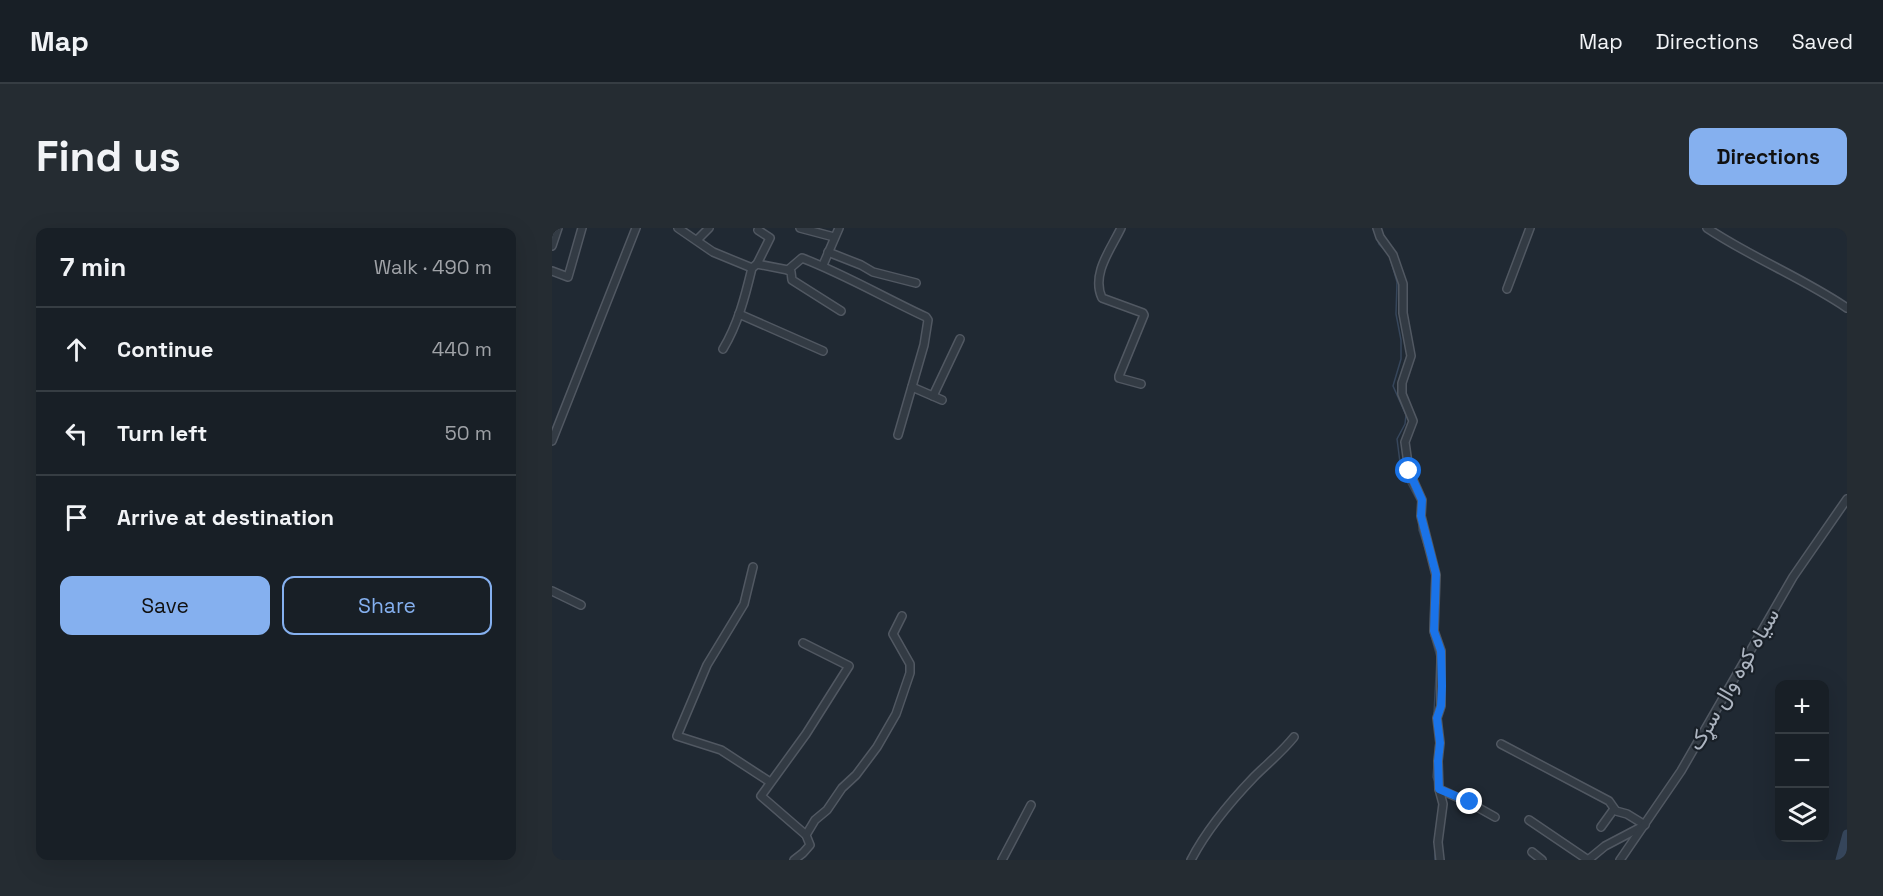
<!DOCTYPE html>
<meta charset="utf-8">
<style>
:root{--surface:#181f26;--page:#252c32;--text:#f1f3f6;--muted:#9fa2a7;--line:#363d43;--accent:#85b0ef}
body{margin:0;font-family:"Space Grotesk",Vazirmatn,sans-serif;background:var(--page);color:var(--text)}
.controls{position:absolute;right:18px;bottom:18px;display:grid;overflow:hidden;border-radius:12px;box-shadow:0 6px 24px #0002}
.controls button{width:54px;height:54px;display:grid;place-items:center;padding:0;border:0;border-bottom:2px solid var(--line);background:var(--surface);color:var(--text);font:30px sans-serif}
.stop{position:absolute;width:18px;height:18px;margin:-14px;border:4px solid #1a73e8;border-radius:50%;background:#fff}
.stop.end{background:#1a73e8;border-color:#fff;box-shadow:0 2px 6px #0008}
.list{margin:0;padding:0;list-style:none}
h2{display:flex;justify-content:space-between;align-items:center;height:78px;margin:0;padding:0 24px;font-size:26px}
h2 small{font-size:20px;font-weight:400;color:var(--muted)}
.list li{display:grid;grid-template-columns:39px 1fr auto;gap:18px;align-items:center;box-sizing:border-box;height:84px;padding:0 24px;border-top:2px solid var(--line)}
.list b{display:block;font-size:22px;white-space:nowrap}
.list em{font-size:20px;font-style:normal;color:var(--muted)}
.actions{display:flex;gap:12px;padding:18px 24px}
.actions a{flex:1;padding:14px 0;border:2px solid var(--accent);border-radius:12px;text-align:center;font-size:21px;color:var(--accent)}
.actions .main{background:var(--accent);color:#111}
.icon{flex:none;width:33px;height:33px;fill:none;stroke:currentColor;stroke-width:2;stroke-linecap:round;stroke-linejoin:round}
.map{position:relative;flex:none;width:1295px;height:632px;overflow:hidden;border-radius:12px}
header{display:flex;align-items:center;gap:36px;box-sizing:border-box;height:84px;padding:0 30px;background:var(--surface);border-bottom:2px solid var(--line)}
header strong{font-size:28px}
nav{display:flex;gap:33px;margin-inline-start:auto;font-size:21px}
.intro{display:flex;align-items:center;justify-content:space-between;box-sizing:border-box;height:144px;padding:0 36px}
h1{margin:0;font-size:42px}
.button{padding:15px 27px;border-radius:12px;background:var(--accent);color:#111;font-size:21px;font-weight:700}
main{display:flex;gap:36px;padding:0 36px}
aside{flex:1;background:var(--surface);border-radius:12px;box-shadow:0 6px 24px #0002}
.map>svg:first-child{display:block}
.lines{fill:none;stroke-linecap:round;stroke-linejoin:round}
.stream{stroke:#36465b;stroke-width:1.5}
.river{stroke:#36465b;stroke-width:9}
.minor-casing{stroke:#515862;stroke-width:10}
.minor{stroke:#333b44;stroke-width:7}
.route{stroke:#1a73e8;stroke-width:8}
.labels{text-anchor:middle;stroke-width:4.5;stroke-linejoin:round;paint-order:stroke}
.street-label{font-size:22px;fill:#adb5c1;stroke:#192028}
</style>
<header>
<strong>Map</strong>
<nav><a>Map</a><a>Directions</a><a>Saved</a></nav>
</header>
<div class="intro"><h1>Find us</h1><a class="button">Directions</a></div>
<main>
<aside>
<h2>7 min<small>Walk · 490 m</small></h2>
<ul class="list">
<li><svg class="icon" aria-label="ahead" viewBox="0 0 24 24"><path d="M12 20V5M6 11l6-6 6 6"/></svg><div><b>Continue</b></div><em>440 m</em></li>
<li><svg class="icon" aria-label="left" viewBox="0 0 24 24"><path d="M17 20v-9H6M10 6l-5 5 5 5"/></svg><div><b>Turn left</b></div><em>50 m</em></li>
<li><svg class="icon" aria-label="arrive" viewBox="0 0 24 24"><path d="M6 21V4h12l-3 4 3 4H6"/></svg><div><b>Arrive at destination</b></div></li>
</ul>
<div class="actions"><a class="main">Save</a><a>Share</a></div>
</aside>
<div class="map">
<svg width="1295" height="632" viewBox="0 0 1295 632">
<rect width="100%" height="100%" fill="#202933"/>
<g class="lines">
<!-- stream -->
<g class="stream">
<polyline points="821,0 827,16 834,23"/>
<polyline points="837,26 845,54 844,86 849,112 849,131 841,158 854,187 853,196 845,211 849,242 867,276"/>
<polyline points="867,293 867,302 877,332"/>
<polyline points="880,342 878,404 885,429 882,485 884,512 881,549 884,557"/>
<polyline points="883,618 883,632"/>
</g>
<!-- river -->
<polyline class="river" points="1288,632 1295,606"/>
<!-- minor casing -->
<g class="minor-casing">
<g id="minor">
<polyline points="126,0 161,24 200,40"/>
<polyline points="248,0 282,9"/>
<path d="M569,0C559,21 539,46 550,70L591,85L592,87L567,148V150L589,156"/>
<polyline points="825,0 828,9 841,27 851,56 851,85 859,128 850,155 850,166 861,193 853,214 857,243 870,272 869,288 884,347 882,403 889,423 889,478 885,490 888,515 886,533 887,561 891,576 886,614 888,632"/>
<path d="M1155,0C1200,30 1251,50 1295,80"/>
<polyline points="145,12 157,0"/>
<polyline points="0,18 6,0"/>
<polyline points="276,24 309,37 321,44 364,55"/>
<polyline points="205,36 218,10 206,2"/>
<polyline points="271,37 287,0"/>
<polyline points="236,42 239,44 240,52 289,83"/>
<polyline points="0,43 16,49 30,0"/>
<polyline points="955,61 978,0"/>
<polyline points="187,86 271,123"/>
<path d="M171,121C186,96 193,69 200,40L205,36L236,42L250,30C292,46 333,70 374,89L376,92L372,117L346,207"/>
<polyline points="360,159 390,172"/>
<polyline points="381,168 408,111"/>
<polyline points="0,213 84,0"/>
<polyline points="201,339 192,376 155,437 125,508 169,522 218,554"/>
<polyline points="0,363 29,377"/>
<polyline points="251,415 297,438 254,506 209,568 254,607"/>
<polyline points="949,516 1057,573 1064,583 1075,586 1093,597 1053,618 1036,632"/>
<polyline points="887,561 918,575 943,589"/>
<polyline points="977,592 1036,632"/>
<polyline points="1049,599 1062,581"/>
<polyline points="980,624 990,632"/>
<polyline points="242,632 251,625 258,617 254,607 263,592 275,582 290,560 304,547 325,519 344,486 358,445 358,436 341,406 350,388"/>
<polyline points="450,632 479,577"/>
<path d="M639,632C655,601 678,574 702,549C715,536 730,524 742,509"/>
<polyline points="1068,632 1129,543 1241,349 1295,271"/>
</g>
</g>
<!-- minor -->
<use href="#minor" class="minor"/>
</g>
<g class="lines">
<!-- route -->
<polyline class="route" points="857,243 870,272 869,288 884,346 882,403 889,423 890,458 889,478 885,490 888,515 886,533 887,561 918,574"/>
</g>
<g class="labels">
<!-- street labels -->
<g class="street-label">
<text transform="translate(1181 451) rotate(-60)" y="8">سیاه کوه وال سړک</text>
</g>
</g>
</svg>
<div class="controls">
<button>+</button>
<button>−</button>
<button><svg class="icon" aria-label="layers" viewBox="0 0 24 24"><path d="M12 4l9 5-9 5-9-5zM3 14l9 5 9-5"/></svg></button>
</div>
<div class="stop" style="left:857px;top:243px"></div>
<div class="stop end" style="left:918px;top:574px"></div>
</div>
</main>
